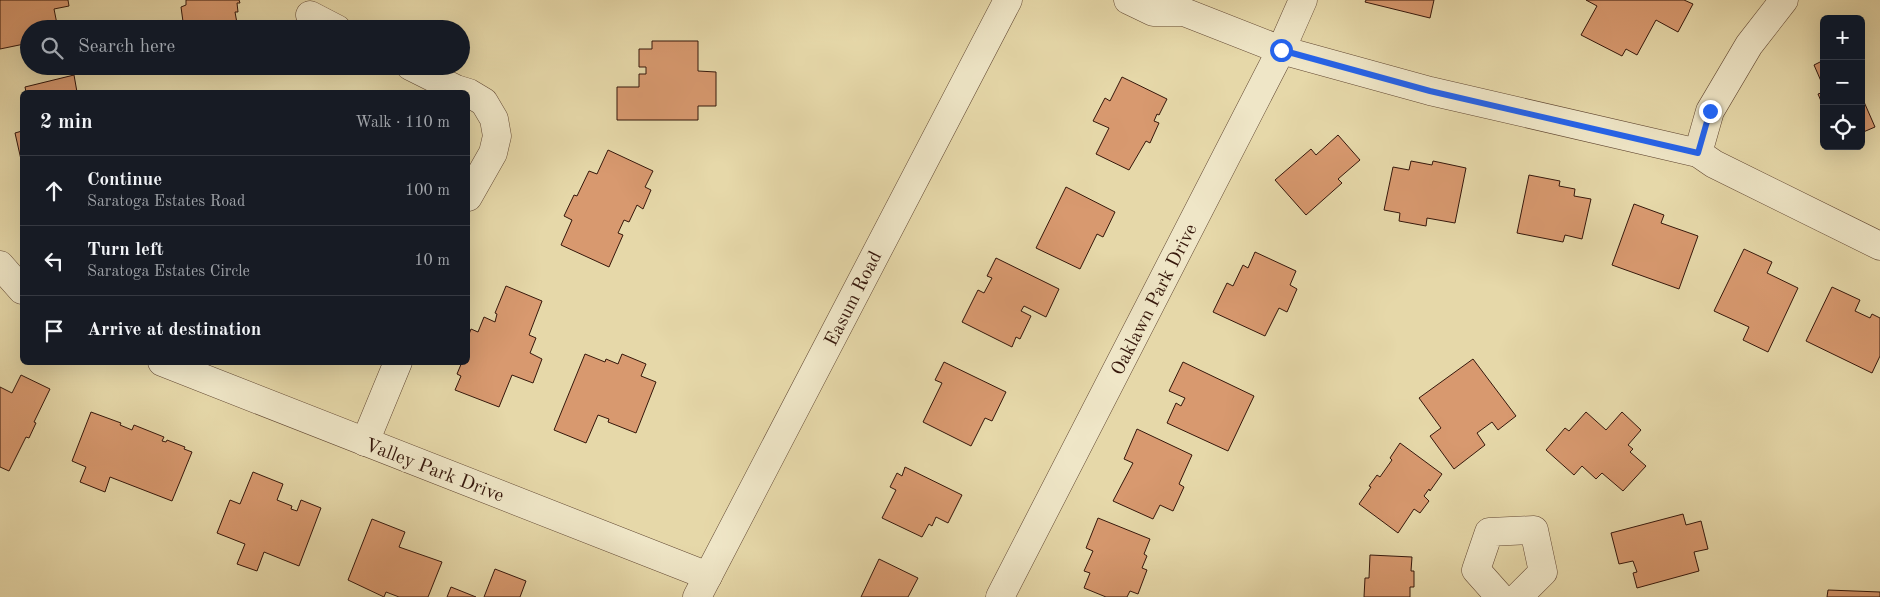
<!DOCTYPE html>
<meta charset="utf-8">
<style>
:root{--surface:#171b24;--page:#20242c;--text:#f1f3f6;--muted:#9ea1a6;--line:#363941}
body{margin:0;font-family:"Old Standard TT",serif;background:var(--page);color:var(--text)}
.controls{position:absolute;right:15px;top:15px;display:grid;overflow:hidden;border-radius:8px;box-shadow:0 5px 20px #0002}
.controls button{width:45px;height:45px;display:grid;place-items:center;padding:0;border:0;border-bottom:1px solid var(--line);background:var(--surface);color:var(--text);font:25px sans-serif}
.stop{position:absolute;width:15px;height:15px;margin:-11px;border:4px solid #2563eb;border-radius:50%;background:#fff}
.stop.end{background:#2563eb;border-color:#fff;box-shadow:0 1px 5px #0008}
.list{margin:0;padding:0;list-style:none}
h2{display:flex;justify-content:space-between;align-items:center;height:65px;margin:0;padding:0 20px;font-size:21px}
h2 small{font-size:16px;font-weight:400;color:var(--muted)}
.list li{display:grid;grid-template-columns:32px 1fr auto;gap:15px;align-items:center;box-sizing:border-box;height:70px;padding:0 20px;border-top:1px solid var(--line)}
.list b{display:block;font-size:19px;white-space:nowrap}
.list p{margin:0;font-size:16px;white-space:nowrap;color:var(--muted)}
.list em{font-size:16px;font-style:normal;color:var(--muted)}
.icon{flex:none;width:28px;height:28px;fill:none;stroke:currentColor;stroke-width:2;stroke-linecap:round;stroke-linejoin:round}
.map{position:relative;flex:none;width:1880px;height:597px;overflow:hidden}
.search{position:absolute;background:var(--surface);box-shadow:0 5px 20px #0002;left:20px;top:20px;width:450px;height:55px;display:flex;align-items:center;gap:12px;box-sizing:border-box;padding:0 18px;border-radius:28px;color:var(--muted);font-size:19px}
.panel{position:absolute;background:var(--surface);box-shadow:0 5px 20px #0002;left:20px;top:90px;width:450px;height:275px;border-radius:8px}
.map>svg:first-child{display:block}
.building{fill:#d8996f;stroke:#35170b}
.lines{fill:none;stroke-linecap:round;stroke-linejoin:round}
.minor-casing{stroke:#614732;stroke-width:29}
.minor{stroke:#efe6c7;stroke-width:28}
.route{stroke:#2563eb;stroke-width:6}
.labels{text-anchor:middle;stroke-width:5;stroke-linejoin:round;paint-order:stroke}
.street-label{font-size:19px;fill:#35170b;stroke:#efe6c7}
</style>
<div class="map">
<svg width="1880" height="597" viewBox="0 0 1880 597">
<rect width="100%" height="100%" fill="#e6d8a9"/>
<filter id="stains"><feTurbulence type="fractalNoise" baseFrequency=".004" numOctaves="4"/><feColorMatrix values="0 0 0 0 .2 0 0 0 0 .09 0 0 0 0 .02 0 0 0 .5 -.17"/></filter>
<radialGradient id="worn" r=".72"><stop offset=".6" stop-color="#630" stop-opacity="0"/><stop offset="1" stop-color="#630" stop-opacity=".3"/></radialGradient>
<!-- building -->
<g class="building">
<polygon points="0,0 68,0 69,6 54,9 58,29 29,29 29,43 0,49"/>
<polygon points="186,0 239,0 240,3 237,3 238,12 235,12 237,23 249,21 250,29 184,29 181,7 186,5"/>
<polygon points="1366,0 1434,0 1430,18 1365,2"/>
<polygon points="1586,0 1684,0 1693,4 1678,32 1656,20 1637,55 1626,49 1622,56 1581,35 1597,6"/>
<polygon points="652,41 698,41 698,71 716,72 716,106 698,106 698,120 617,120 617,87 639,87 639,74 646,74 646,67 639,67 639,49 652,49"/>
<polygon points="1824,60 1824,88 1814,65"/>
<polygon points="74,75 77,92 26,92 25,87"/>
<polygon points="1122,77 1167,99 1159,115 1157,114 1154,121 1159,123 1150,143 1146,141 1129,170 1096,154 1109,128 1093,121 1105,98 1110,101"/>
<polygon points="1824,92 1824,108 1818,94"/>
<polygon points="1861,95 1875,127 1861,133"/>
<polygon points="22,131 22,164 15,133"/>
<polygon points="1338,135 1360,160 1338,179 1342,183 1306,215 1275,180 1311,149 1316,155"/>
<polygon points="608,150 653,171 645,187 651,190 643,209 637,205 629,222 624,220 618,233 623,235 609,267 561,245 572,220 564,216 574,195 577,196 589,171 597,174"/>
<polygon points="1411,161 1432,165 1433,161 1466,168 1455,223 1427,218 1426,226 1399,221 1400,213 1384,210 1393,167 1409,170"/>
<polygon points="1529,175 1560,181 1559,186 1575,189 1574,196 1591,199 1582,239 1565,235 1563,242 1517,233"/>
<polygon points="1066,187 1115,212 1103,237 1097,234 1080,269 1036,248"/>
<polygon points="1634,204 1664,215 1661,223 1698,236 1679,289 1612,265"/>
<polygon points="1744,249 1772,262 1767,273 1798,288 1768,352 1743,340 1749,327 1714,311"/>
<polygon points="1255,252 1296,271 1290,285 1297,289 1287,312 1279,308 1265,336 1213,312 1227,283 1233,286 1243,265 1248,268"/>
<polygon points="996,258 1059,289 1046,317 1024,306 1021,311 1031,316 1020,339 1016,337 1012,347 962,322 978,290 984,293 992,278 987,276"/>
<polygon points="506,286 542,301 529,335 536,338 530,353 542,359 533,383 512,375 499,407 455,390 461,376 457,374 462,362 468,362 468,337 471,329 478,332 484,317 495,322 497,314 495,313"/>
<polygon points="1832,287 1860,300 1855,311 1870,318 1872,314 1880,318 1880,356 1872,373 1806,341"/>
<polygon points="585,354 605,362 606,359 618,364 622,354 646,364 641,376 656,382 636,433 608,422 609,419 598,415 586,443 554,430"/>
<polygon points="1473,359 1516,416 1498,430 1492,422 1477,433 1485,445 1454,469 1430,436 1441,428 1419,398"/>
<polygon points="944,362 1006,392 992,421 985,418 971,446 923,422 942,383 935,380"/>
<polygon points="1183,362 1254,396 1228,451 1167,423 1176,403 1181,406 1185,398 1169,391"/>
<polygon points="21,375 50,389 34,422 36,423 29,438 26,437 9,471 0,467 0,387 12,393"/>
<polygon points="91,412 121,423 120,425 132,430 134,425 164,437 162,441 166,442 167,440 185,447 184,449 192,452 172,501 110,477 105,492 80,482 86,467 72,461"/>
<polygon points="1586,412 1606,430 1622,412 1641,430 1628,445 1633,449 1630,452 1646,466 1623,491 1602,473 1596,479 1582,466 1574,475 1546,450 1565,428 1569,431"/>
<polygon points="1137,429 1192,455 1179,484 1184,487 1173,511 1160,505 1153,519 1113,501 1133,463 1124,459"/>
<polygon points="1400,443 1442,474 1430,491 1429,489 1424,496 1429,501 1420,513 1414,509 1398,533 1359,504 1371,487 1369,486 1377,475 1380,477 1392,460 1390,458"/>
<polygon points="905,467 962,495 948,523 936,517 932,526 929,524 922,537 882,518 896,490 890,487 897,473 902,476"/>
<polygon points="253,472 283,484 277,500 292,506 291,509 297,511 301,500 321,508 299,566 264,552 257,571 237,564 245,544 217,533 230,500 240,504"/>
<polygon points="1683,514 1686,525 1701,521 1708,549 1694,552 1699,571 1637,588 1633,573 1637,572 1633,561 1619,564 1611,533"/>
<polygon points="1098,518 1150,539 1144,554 1147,556 1142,568 1147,570 1138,594 1130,591 1127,597 1106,597 1084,588 1090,573 1084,571 1093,551 1086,548"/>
<polygon points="372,519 405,532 399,547 442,562 428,597 399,597 386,592 384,597 348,580"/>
<polygon points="1370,555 1412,557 1411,571 1414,571 1414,587 1410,587 1410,597 1364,597 1365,578 1369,578"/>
<polygon points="879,559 918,578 908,597 861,597"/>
<polygon points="495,569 526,581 520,597 484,597"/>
<polygon points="451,587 476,597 447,597"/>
<polygon points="1828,590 1880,592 1880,597 1827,597"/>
</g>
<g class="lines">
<!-- minor casing -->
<g class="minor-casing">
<g id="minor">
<polyline points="1128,0 1153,12 1184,12 1281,50 1430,91 1698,153 1714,164 1880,246"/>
<polyline points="310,15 337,29"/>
<polyline points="410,66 456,89 469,93 484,102 494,119 497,136 493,153 468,197"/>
<polyline points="1698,153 1710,111 1749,45 1784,0"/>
<polyline points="0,265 22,290"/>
<polyline points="162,362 708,576"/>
<polyline points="365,442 398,362"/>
<polyline points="697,597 1008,0"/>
<polyline points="1000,597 1281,50 1303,0"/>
<polyline points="1500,597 1476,570 1489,532 1534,530 1543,572 1518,597"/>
</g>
</g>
<!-- minor -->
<use href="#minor" class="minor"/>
</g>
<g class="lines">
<!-- route -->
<polyline class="route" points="1281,50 1430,91 1698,153 1710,111"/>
</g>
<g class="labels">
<!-- street labels -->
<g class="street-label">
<text transform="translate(852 298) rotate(-63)" y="7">Easum Road</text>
<text transform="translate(1153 299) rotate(-63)" y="7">Oaklawn Park Drive</text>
<text transform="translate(435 469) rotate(21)" y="7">Valley Park Drive</text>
</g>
</g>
<rect width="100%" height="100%" filter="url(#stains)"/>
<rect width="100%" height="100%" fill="url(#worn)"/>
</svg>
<div class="controls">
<button>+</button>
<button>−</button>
<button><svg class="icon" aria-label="locate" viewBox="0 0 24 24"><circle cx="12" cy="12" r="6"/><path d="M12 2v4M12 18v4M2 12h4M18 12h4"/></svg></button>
</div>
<div class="stop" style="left:1281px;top:50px"></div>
<div class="stop end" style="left:1710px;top:111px"></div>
<div class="search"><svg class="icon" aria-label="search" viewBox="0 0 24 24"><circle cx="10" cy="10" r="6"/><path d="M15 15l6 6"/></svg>Search here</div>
<section class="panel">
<h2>2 min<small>Walk · 110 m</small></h2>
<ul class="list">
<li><svg class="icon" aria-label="ahead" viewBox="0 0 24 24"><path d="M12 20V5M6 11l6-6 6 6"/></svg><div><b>Continue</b><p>Saratoga Estates Road</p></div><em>100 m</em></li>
<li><svg class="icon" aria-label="left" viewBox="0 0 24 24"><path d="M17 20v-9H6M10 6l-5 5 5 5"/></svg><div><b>Turn left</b><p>Saratoga Estates Circle</p></div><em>10 m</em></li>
<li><svg class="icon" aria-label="arrive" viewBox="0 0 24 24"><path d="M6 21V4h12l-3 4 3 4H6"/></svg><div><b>Arrive at destination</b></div></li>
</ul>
</section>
</div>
